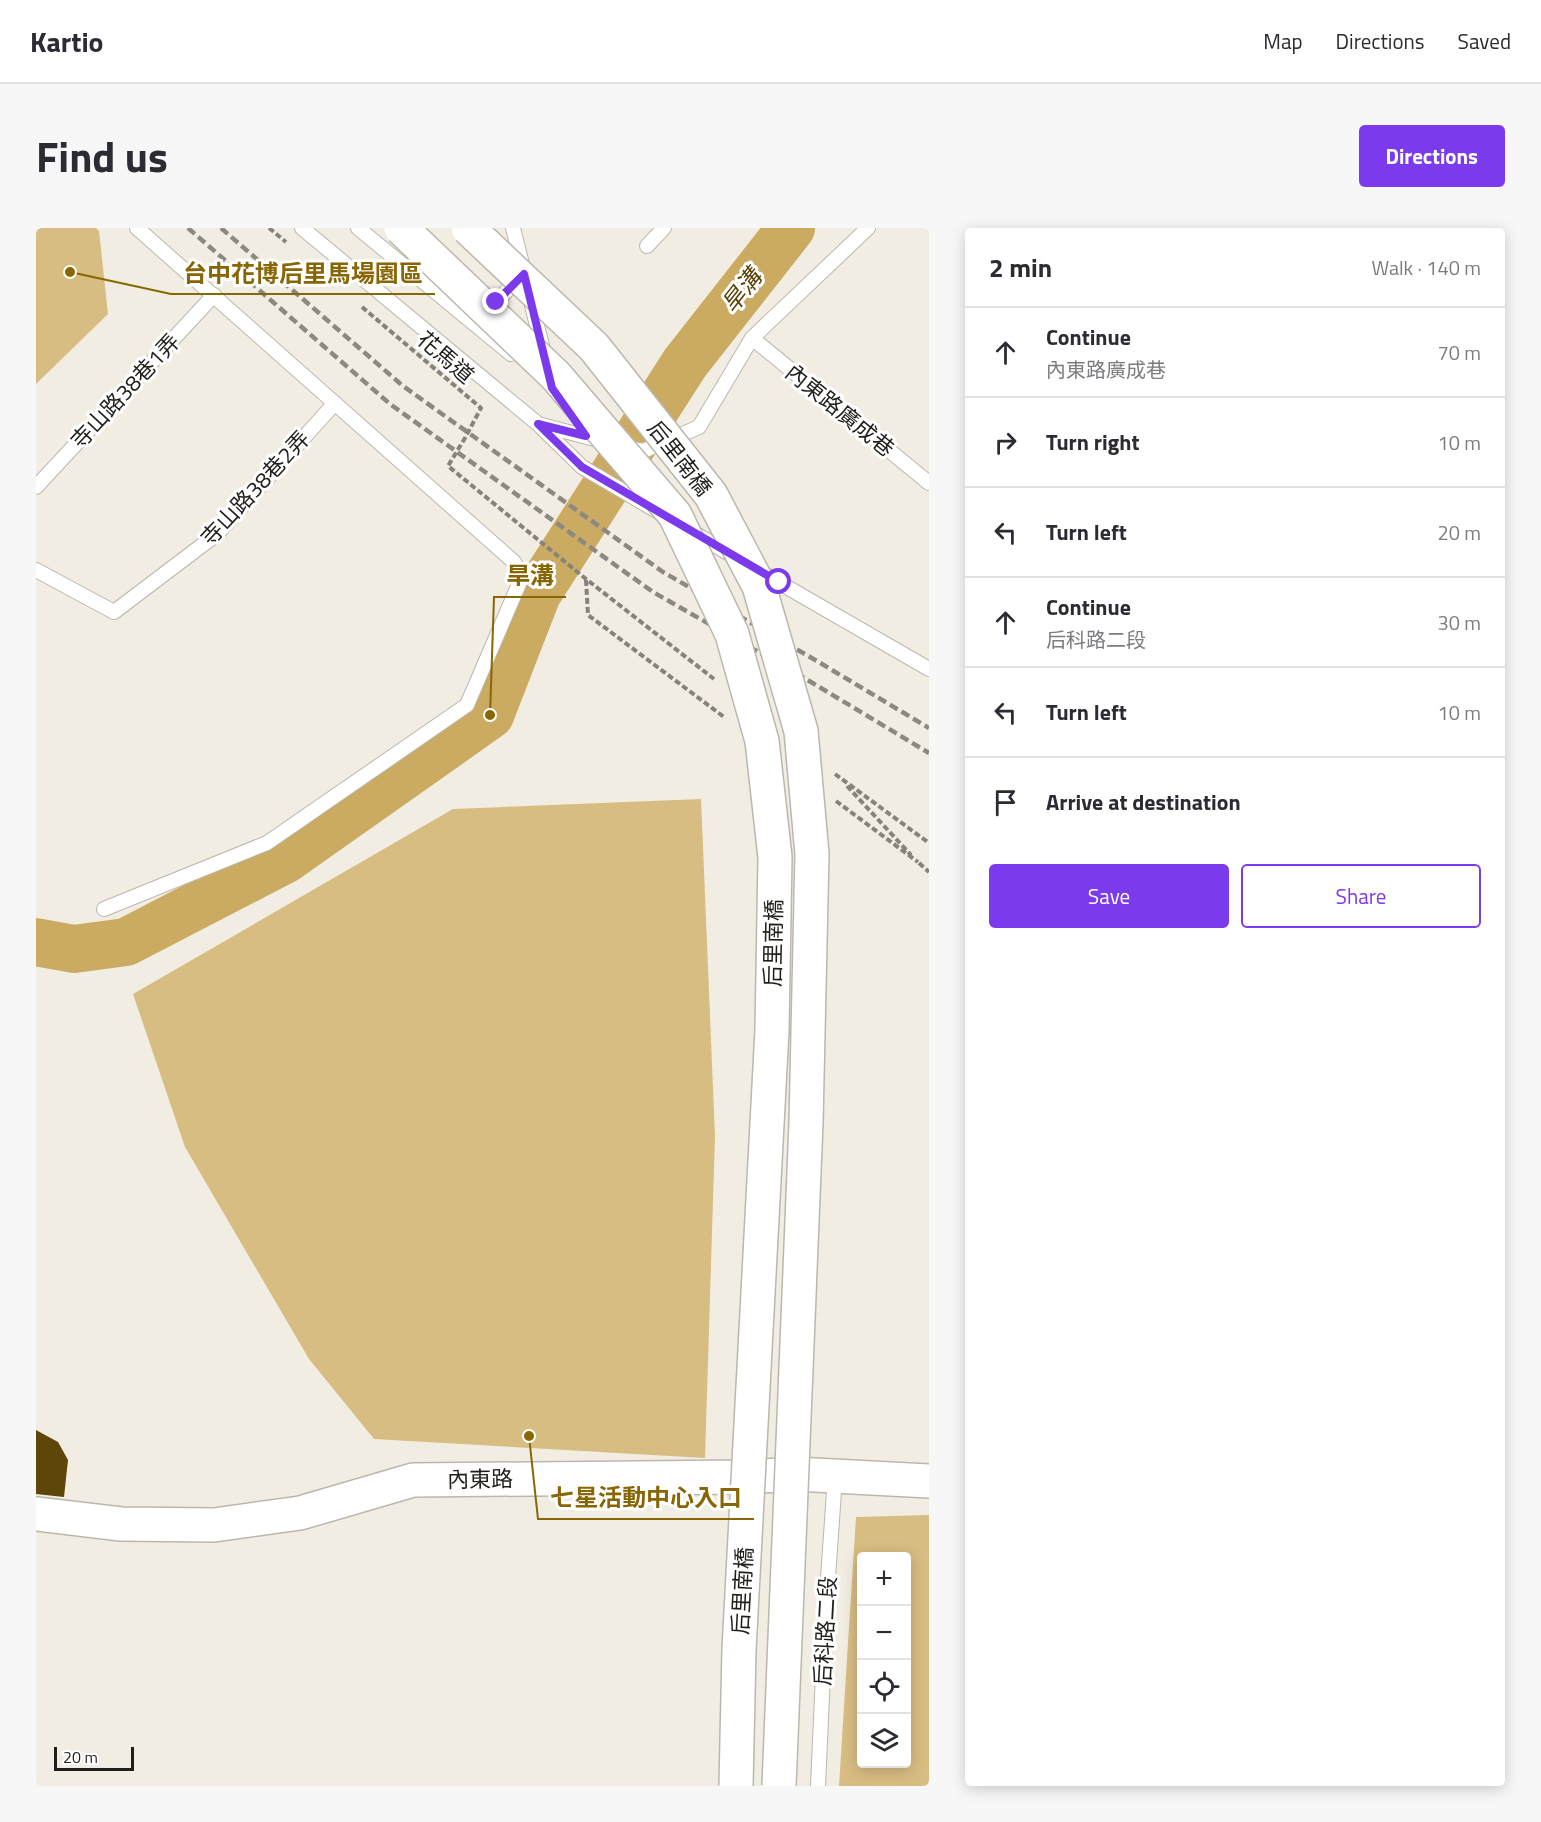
<!DOCTYPE html>
<meta charset="utf-8">
<style>
:root{--surface:#fff;--page:#f7f7f7;--text:#2b2b33;--muted:#7c7c81;--line:#e1e1e2;--accent:#7c3aed}
body{margin:0;font-family:"Titillium Web","Noto Sans TC",sans-serif;background:var(--page);color:var(--text)}
.controls{position:absolute;right:18px;bottom:18px;display:grid;overflow:hidden;border-radius:6px;box-shadow:0 3px 15px #0003}
.controls button{width:54px;height:54px;display:grid;place-items:center;padding:0;border:0;border-bottom:2px solid var(--line);background:var(--surface);color:var(--text);font:30px sans-serif}
.scale{position:absolute;left:18px;bottom:15px;width:80px;box-sizing:border-box;padding-left:6px;border:3px solid #201e1a;border-top:0;font-size:16px;line-height:21px;white-space:nowrap;color:#201e1a;-webkit-text-stroke:4px #fff;paint-order:stroke}
.stop{position:absolute;width:18px;height:18px;margin:-14px;border:4px solid #7c3aed;border-radius:50%;background:#fff}
.stop.end{background:#7c3aed;border-color:#fff;box-shadow:0 2px 6px #0008}
.list{margin:0;padding:0;list-style:none}
h2{display:flex;justify-content:space-between;align-items:center;height:78px;margin:0;padding:0 24px;font-size:26px}
h2 small{font-size:20px;font-weight:400;color:var(--muted)}
.list li{display:grid;grid-template-columns:39px 1fr auto;gap:18px;align-items:center;box-sizing:border-box;height:90px;padding:0 24px;border-top:2px solid var(--line)}
.list b{display:block;font-size:22px;white-space:nowrap}
.list p{margin:0;font-size:20px;white-space:nowrap;color:var(--muted)}
.list em{font-size:20px;font-style:normal;color:var(--muted)}
.actions{display:flex;gap:12px;padding:18px 24px}
.actions a{flex:1;padding:14px 0;border:2px solid var(--accent);border-radius:6px;text-align:center;font-size:21px;color:var(--accent)}
.actions .main{background:var(--accent);color:#fff}
.icon{flex:none;width:33px;height:33px;fill:none;stroke:currentColor;stroke-width:2;stroke-linecap:round;stroke-linejoin:round}
.map{position:relative;flex:none;width:893px;height:1558px;overflow:hidden;border-radius:6px}
header{display:flex;align-items:center;gap:36px;box-sizing:border-box;height:84px;padding:0 30px;background:var(--surface);border-bottom:2px solid var(--line)}
header strong{font-size:28px}
nav{display:flex;gap:33px;margin-inline-start:auto;font-size:21px}
.intro{display:flex;align-items:center;justify-content:space-between;box-sizing:border-box;height:144px;padding:0 36px}
h1{margin:0;font-size:42px}
.button{padding:15px 27px;border-radius:6px;background:var(--accent);color:#fff;font-size:21px;font-weight:700}
main{display:flex;gap:36px;padding:0 36px}
aside{flex:1;background:var(--surface);border-radius:6px;box-shadow:0 3px 15px #0003}
.map>svg:first-child{display:block}
.green{fill:#d8bd83;fill-rule:evenodd}
.lines{fill:none;stroke-linecap:round;stroke-linejoin:round}
.river{stroke:#cbaa61;stroke-width:48}
.building{fill:#5e4608}
.service-casing{stroke:#bcb7ad;stroke-width:16}
.tertiary-casing{stroke:#bcb7ad;stroke-width:36}
.path{stroke:#86837b;stroke-width:4;stroke-dasharray:6 3;stroke-linecap:butt}
.service{stroke:#fff;stroke-width:14}
.tertiary{stroke:#fff;stroke-width:33}
.rail{stroke:#8c8981;stroke-width:4.5;stroke-dasharray:9 4.5;stroke-linecap:butt}
.tertiary-bridge-casing{stroke:#bcb7ad;stroke-width:36;stroke-linecap:butt}
.tertiary-bridge{stroke:#fff;stroke-width:33}
.route{stroke:#7c3aed;stroke-width:8}
.labels{text-anchor:middle;stroke-width:6;stroke-linejoin:round;paint-order:stroke}
.street-label{font-size:22px;fill:#201e1a;stroke:#fff}
.water-label{font-size:24px;font-style:italic;fill:#584104;stroke:#fff}
.leader{fill:none;stroke:#886603;stroke-width:2}
.callout-dot{fill:#886603;stroke:#fff;stroke-width:2}
.callout-label{font-size:24px;text-anchor:middle;font-weight:bold;fill:#886603;stroke:#fff;stroke-width:6;stroke-linejoin:round;paint-order:stroke}
</style>
<header>
<strong>Kartio</strong>
<nav><a>Map</a><a>Directions</a><a>Saved</a></nav>
</header>
<div class="intro"><h1>Find us</h1><a class="button">Directions</a></div>
<main>
<div class="map">
<svg width="893" height="1558" viewBox="0 0 893 1558">
<rect width="100%" height="100%" fill="#f2ede2"/>
<!-- green -->
<g class="green">
<polygon points="0,0 60,0 63,3 72,86 0,156"/>
<polygon points="665,571 679,908 669,1230 338,1211 273,1131 149,919 97,766 417,581"/>
<path d="M893,1287V1558H803L820,1289ZM825,1328H870V1536H825Z"/>
</g>
<g class="lines">
<!-- river -->
<polyline class="river" points="0,714 38,721 90,714 250,631 454,487 501,366 649,135 755,0"/>
</g>
<!-- building -->
<polygon class="building" points="0,1202 22,1214 32,1232 28,1269 0,1266"/>
<g class="lines">
<!-- service casing -->
<g class="service-casing">
<g id="service">
<polyline points="266,0 502,196 566,213"/>
<polyline points="322,0 475,126"/>
<polyline points="477,0 488,44"/>
<polyline points="611,18 628,0"/>
<polyline points="494,69 508,126"/>
<polyline points="446,74 460,74 485,48"/>
<polyline points="716,110 893,255"/>
<polyline points="504,198 546,239 621,283"/>
<polyline points="590,219 607,223 663,199 716,110 832,0"/>
<polyline points="0,259 178,67"/>
<polyline points="653,302 699,329"/>
<polyline points="0,342 78,384 181,306 299,175"/>
<polyline points="723,343 893,441"/>
<polyline points="68,681 231,615 431,477 486,349 478,334 101,0"/>
<polyline points="782,1558 790,1379 799,1249"/>
</g>
</g>
<!-- tertiary casing -->
<g class="tertiary-casing">
<polyline id="tertiary" points="0,1286 85,1296 178,1297 264,1285 377,1252 707,1249 760,1246 893,1253"/>
</g>
<!-- path -->
<g class="path">
<polyline points="233,0 250,14"/>
<polyline points="326,79 445,180 429,210 412,238 550,351 678,451"/>
<polyline points="550,352 552,387 688,489"/>
<polyline points="799,546 893,615"/>
<polyline points="811,558 875,627"/>
<polyline points="800,573 882,634"/>
<polyline points="883,635 893,644"/>
</g>
<!-- service -->
<use href="#service" class="service"/>
<!-- tertiary -->
<use href="#tertiary" class="tertiary"/>
<!-- rail -->
<g class="rail">
<polyline points="152,0 354,176 617,364 775,454 893,525"/>
<polyline points="185,0 367,158 627,344 786,436 893,500"/>
</g>
<!-- tertiary-bridge casing -->
<g class="tertiary-bridge-casing">
<g id="tertiary-bridge">
<polyline points="365,0 520,148 639,287 696,406 726,513 739,629 736,802 703,1422 700,1558"/>
<polyline points="432,0 558,119 675,267 723,358 765,503 776,626 770,895 743,1558"/>
</g>
</g>
<!-- tertiary-bridge -->
<use href="#tertiary-bridge" class="tertiary-bridge"/>
</g>
<g class="lines">
<!-- route -->
<polyline class="route" points="460,74 488,46 516,160 550,208 502,196 546,239 743,354"/>
</g>
<g class="labels">
<!-- street labels -->
<g class="street-label">
<text transform="translate(410 129) rotate(41)" y="8">花馬道</text>
<text transform="translate(89 163) rotate(-47)" y="8">寺山路38巷1弄</text>
<text transform="translate(804 182) rotate(39)" y="8">內東路廣成巷</text>
<text transform="translate(644 230) rotate(52)" y="8">后里南橋</text>
<text transform="translate(219 260) rotate(-47)" y="8">寺山路38巷2弄</text>
<text transform="translate(737 715) rotate(-89)" y="8">后里南橋</text>
<text transform="translate(444 1251) rotate(-1)" y="8">內東路</text>
<text transform="translate(706 1363) rotate(-87)" y="8">后里南橋</text>
<text transform="translate(789 1403) rotate(-87)" y="8">后科路二段</text>
</g>
<!-- water labels -->
<g class="water-label">
<text transform="translate(706 63) rotate(-52)" y="8">旱溝</text>
</g>
</g>
<!-- callouts -->
<path class="leader" d="M34 44L135 66H399M454 487L458 369H530M493 1208L502 1291H718"/>
<g class="callout-dot">
<circle cx="34" cy="44" r="6"/>
<circle cx="454" cy="487" r="6"/>
<circle cx="493" cy="1208" r="6"/>
</g>
<g class="callout-label">
<text x="267" y="54">台中花博后里馬場園區</text>
<text x="494" y="356">旱溝</text>
<text x="610" y="1278">七星活動中心入口</text>
</g>
</svg>
<div class="controls">
<button>+</button>
<button>−</button>
<button><svg class="icon" aria-label="locate" viewBox="0 0 24 24"><circle cx="12" cy="12" r="6"/><path d="M12 2v4M12 18v4M2 12h4M18 12h4"/></svg></button>
<button><svg class="icon" aria-label="layers" viewBox="0 0 24 24"><path d="M12 4l9 5-9 5-9-5zM3 14l9 5 9-5"/></svg></button>
</div>
<div class="scale">20 m</div>
<div class="stop" style="left:743px;top:354px"></div>
<div class="stop end" style="left:460px;top:74px"></div>
</div>
<aside>
<h2>2 min<small>Walk · 140 m</small></h2>
<ul class="list">
<li><svg class="icon" aria-label="ahead" viewBox="0 0 24 24"><path d="M12 20V5M6 11l6-6 6 6"/></svg><div><b>Continue</b><p>內東路廣成巷</p></div><em>70 m</em></li>
<li><svg class="icon" aria-label="right" viewBox="0 0 24 24"><path d="M7 20v-9h11M14 6l5 5-5 5"/></svg><div><b>Turn right</b></div><em>10 m</em></li>
<li><svg class="icon" aria-label="left" viewBox="0 0 24 24"><path d="M17 20v-9H6M10 6l-5 5 5 5"/></svg><div><b>Turn left</b></div><em>20 m</em></li>
<li><svg class="icon" aria-label="ahead" viewBox="0 0 24 24"><path d="M12 20V5M6 11l6-6 6 6"/></svg><div><b>Continue</b><p>后科路二段</p></div><em>30 m</em></li>
<li><svg class="icon" aria-label="left" viewBox="0 0 24 24"><path d="M17 20v-9H6M10 6l-5 5 5 5"/></svg><div><b>Turn left</b></div><em>10 m</em></li>
<li><svg class="icon" aria-label="arrive" viewBox="0 0 24 24"><path d="M6 21V4h12l-3 4 3 4H6"/></svg><div><b>Arrive at destination</b></div></li>
</ul>
<div class="actions"><a class="main">Save</a><a>Share</a></div>
</aside>
</main>
